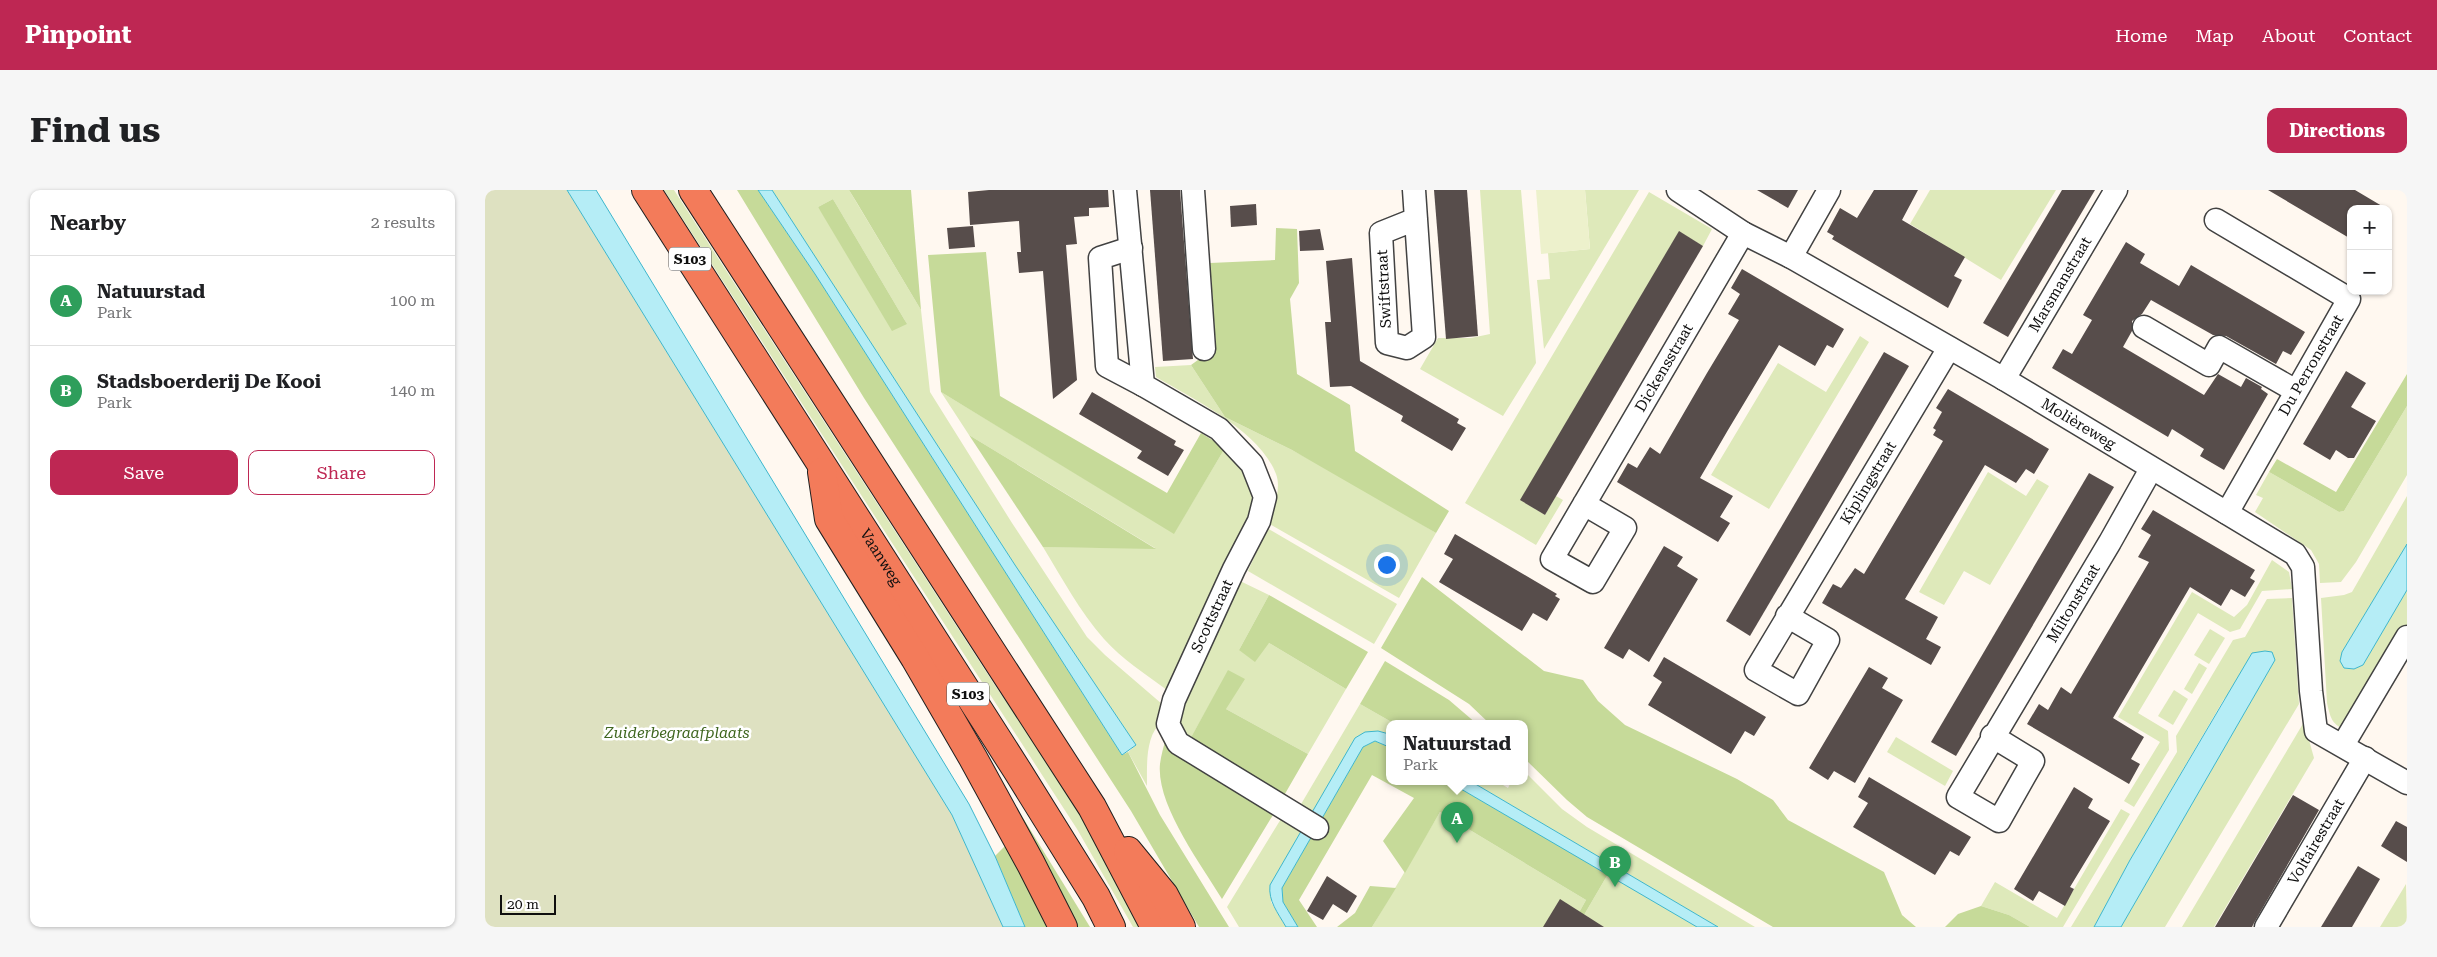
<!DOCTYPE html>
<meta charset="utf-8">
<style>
:root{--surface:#fff;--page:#f6f6f6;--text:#202124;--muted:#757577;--line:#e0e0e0;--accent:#be2753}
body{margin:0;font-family:"Roboto Serif",serif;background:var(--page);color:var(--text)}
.controls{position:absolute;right:15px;top:15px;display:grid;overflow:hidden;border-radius:10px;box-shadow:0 1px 4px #0004}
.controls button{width:45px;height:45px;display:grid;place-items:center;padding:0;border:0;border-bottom:1px solid var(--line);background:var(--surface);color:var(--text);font:25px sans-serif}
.scale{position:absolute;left:15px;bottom:12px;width:56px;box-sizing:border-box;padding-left:5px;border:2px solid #0f0f0f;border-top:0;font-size:14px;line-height:18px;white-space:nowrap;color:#0f0f0f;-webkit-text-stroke:4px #fff;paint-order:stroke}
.you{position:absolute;left:901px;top:374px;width:18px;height:18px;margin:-12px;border:4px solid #fff;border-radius:50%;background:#1a73e8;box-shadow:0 0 0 8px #1a73e833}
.badge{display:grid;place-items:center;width:32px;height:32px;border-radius:50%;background:var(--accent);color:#fff;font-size:16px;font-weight:700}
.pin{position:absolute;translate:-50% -41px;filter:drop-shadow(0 1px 2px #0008)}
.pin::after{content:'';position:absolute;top:26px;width:18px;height:15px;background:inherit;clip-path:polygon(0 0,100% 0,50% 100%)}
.popup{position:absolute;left:901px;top:530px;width:142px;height:65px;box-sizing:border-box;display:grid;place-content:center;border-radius:10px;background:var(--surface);filter:drop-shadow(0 1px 4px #0005);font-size:16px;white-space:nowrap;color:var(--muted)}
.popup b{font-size:19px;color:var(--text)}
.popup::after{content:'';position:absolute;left:50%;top:100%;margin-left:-10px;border:10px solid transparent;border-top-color:var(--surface)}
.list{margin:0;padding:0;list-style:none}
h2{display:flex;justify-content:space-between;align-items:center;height:65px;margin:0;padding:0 20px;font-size:21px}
h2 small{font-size:16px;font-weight:400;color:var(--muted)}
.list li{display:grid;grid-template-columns:32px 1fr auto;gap:15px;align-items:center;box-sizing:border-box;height:90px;padding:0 20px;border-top:1px solid var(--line)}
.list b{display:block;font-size:19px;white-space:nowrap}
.list p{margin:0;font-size:16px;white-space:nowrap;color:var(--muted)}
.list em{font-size:16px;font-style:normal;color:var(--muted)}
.actions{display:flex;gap:10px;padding:15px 20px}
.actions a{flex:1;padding:11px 0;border:1px solid var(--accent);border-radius:10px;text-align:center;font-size:18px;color:var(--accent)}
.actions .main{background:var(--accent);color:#fff}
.map{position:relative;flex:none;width:1922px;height:737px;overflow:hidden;border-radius:10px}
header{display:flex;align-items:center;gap:30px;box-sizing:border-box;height:70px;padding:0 25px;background:var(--accent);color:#fff}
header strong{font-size:24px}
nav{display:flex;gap:28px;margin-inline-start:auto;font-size:18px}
.intro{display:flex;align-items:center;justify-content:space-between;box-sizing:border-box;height:120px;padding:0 30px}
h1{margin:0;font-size:35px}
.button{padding:12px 22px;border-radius:10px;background:var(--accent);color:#fff;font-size:18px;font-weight:700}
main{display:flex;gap:30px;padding:0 30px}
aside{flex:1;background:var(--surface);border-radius:10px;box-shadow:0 1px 4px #0004}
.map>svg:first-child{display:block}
.green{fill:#dee9ba;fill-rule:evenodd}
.forest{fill:#c6da99}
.cemetery{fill:#dee1c1}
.pitch{fill:#edf1cc}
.water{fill:#b5edf6;stroke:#3db6cc}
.building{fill:#574d4b}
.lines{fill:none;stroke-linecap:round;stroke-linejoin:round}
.minor-casing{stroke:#424242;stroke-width:25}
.highway-casing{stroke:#202020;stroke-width:30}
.minor{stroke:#fff;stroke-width:22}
.highway{stroke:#f37b5a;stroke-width:28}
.labels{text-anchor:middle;stroke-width:5;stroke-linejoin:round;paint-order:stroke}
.shield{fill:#fff;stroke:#575757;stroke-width:1}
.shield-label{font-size:14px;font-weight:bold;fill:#0f0f0f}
.street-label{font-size:15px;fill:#0f0f0f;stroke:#fff}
.park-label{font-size:15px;font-style:italic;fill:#3f661f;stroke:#fff}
</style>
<header>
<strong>Pinpoint</strong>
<nav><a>Home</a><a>Map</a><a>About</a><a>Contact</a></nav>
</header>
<div class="intro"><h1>Find us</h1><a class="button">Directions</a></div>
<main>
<aside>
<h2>Nearby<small>2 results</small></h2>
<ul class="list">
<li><span class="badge" style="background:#2e9e5b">A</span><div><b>Natuurstad</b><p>Park</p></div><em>100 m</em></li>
<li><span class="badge" style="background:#2e9e5b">B</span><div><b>Stadsboerderij De Kooi</b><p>Park</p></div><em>140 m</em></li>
</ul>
<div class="actions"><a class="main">Save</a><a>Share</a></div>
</aside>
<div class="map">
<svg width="1922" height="737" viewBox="0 0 1922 737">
<rect width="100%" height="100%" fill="#fff8f0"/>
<!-- green -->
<g class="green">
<polygon points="179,0 189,0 511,497 593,616 659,737 648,737 592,639"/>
<path d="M287,0H364L436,120L445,202L527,333L602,447L620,465L677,514V532C660,545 662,576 662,596L643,562L651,555L530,375ZM348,9L422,134L333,17Z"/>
<polygon points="995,0 1036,0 1051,173 1018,226 935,179 953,148 986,148 1005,144"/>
<polygon points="1100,0 1154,0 1059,159 1052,90 1065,89 1063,63 1105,59"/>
<polygon points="1445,0 1571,0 1516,90 1425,34"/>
<polygon points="1164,2 1227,39 1218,56 1194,42 1036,310 1060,325 1071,306 1078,310 1051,355 980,313"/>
<polygon points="1375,146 1384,152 1284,319 1226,285 1293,173 1341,202"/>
<path d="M706,175L740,227L807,260L872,295L951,343L914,408L783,333C788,318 797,300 791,284C775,241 708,209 671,187L670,177Z"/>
<path d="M456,202L689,343L740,258L758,274L771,312L728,397L702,461L682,500C660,484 637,469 619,449C595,422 577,388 558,357L670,358L484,245Z"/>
<polygon points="1922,216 1922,285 1871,372 1856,392 1835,393 1834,374 1826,360 1770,322 1778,308 1771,305 1784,282 1854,322 1859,321"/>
<polygon points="1503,282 1541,306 1552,289 1564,296 1505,395 1479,381 1459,415 1434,402"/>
<path d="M1922,306V354L1857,462L1855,471L1860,478L1869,479L1878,475L1922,400V434L1860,539C1846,535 1845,525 1842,513L1836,408L1859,405L1867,402Z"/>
<polygon points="782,338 912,414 889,454 763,381"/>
<polygon points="1787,370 1804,382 1807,399 1777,401 1755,439 1745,442 1713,423 1653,523 1683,541 1684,560 1649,617 1639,611 1675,552 1633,527 1707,402 1749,427 1762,415"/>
<polygon points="753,390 784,405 754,460 784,453 861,499 823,564 741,519 744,480 704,551 692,536 695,517"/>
<polygon points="1807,408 1814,514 1680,737 1636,737 1790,470 1739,509 1645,670 1609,737 1586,737 1692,562 1691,546 1748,450 1760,447 1782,409"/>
<polygon points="1725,439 1740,448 1724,474 1709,465"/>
<polygon points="1714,473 1722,478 1707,504 1699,499"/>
<polygon points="1689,500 1703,509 1688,535 1673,526"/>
<polygon points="875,514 910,534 904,534 904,544 893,541 824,627 812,621"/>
<polygon points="1819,532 1829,568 1729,737 1697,737"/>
<polygon points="1411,547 1468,581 1460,596 1402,562"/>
<polygon points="1040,582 1077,619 1102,637 1270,737 1233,737 987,592 1013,592 1023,598 1026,592 1040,592"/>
<polygon points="1636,619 1645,624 1578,737 1545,737 1524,725 1496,716 1510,692 1572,728"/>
<polygon points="955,622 1101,710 1086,737 887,737"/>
<polygon points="799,624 819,636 786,712 801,737 754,737 742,717"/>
<polygon points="1123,684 1212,737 1092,737"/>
<polygon points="1921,694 1922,737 1895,737"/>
</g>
<!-- forest -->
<g class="forest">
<polygon points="252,0 273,0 330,84 637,565 643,562 675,625 744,737 714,737 646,621 379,208"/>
<polygon points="364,0 426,0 436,120 372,13"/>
<polygon points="348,9 422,134 407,141 333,17"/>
<polygon points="791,38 812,39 814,93 805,109 812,184 865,215 870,261 964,321 951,343 807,260 740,227 706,175 731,157 725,73 790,70"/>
<polygon points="501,62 515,206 682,303 716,243 740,258 689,344 456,202 443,65"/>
<polygon points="1922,184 1922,216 1859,321 1854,322 1784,282 1792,269 1851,302"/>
<polygon points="484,245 671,359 558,357"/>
<polygon points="937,387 1059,481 1098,490 1113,511 1140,535 1252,589 1288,610 1303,630 1399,682 1417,725 1431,737 1288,737 1102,627 1082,610 1040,569 1040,534 1005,534 984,514 896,458"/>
<polygon points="784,405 883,462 861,499 784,453 770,472 754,460"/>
<polygon points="900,471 964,510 992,534 910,534 875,514"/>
<polygon points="743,480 760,489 741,519 823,564 797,609 704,551"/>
<path d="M681,547L791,620L737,709C716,674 671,615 675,574C676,565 679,556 681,547Z"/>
<polygon points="890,551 904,557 904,592 964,592 1123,684 1092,737 1086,737 1101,710 955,622 920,683 898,651 929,608 887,585 814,710 832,737 813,737 798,712 797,698 878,557"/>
<polygon points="535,623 605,737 590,737"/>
<polygon points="524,652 567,737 540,737 510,666"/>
<polygon points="885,696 911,698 887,737 852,737 870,723"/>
<polygon points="1496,716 1524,725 1545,737 1460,737 1473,724"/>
</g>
<!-- cemetery -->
<polygon class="cemetery" points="0,0 82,0 467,625 518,737 0,737"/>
<!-- pitch -->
<polygon class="pitch" points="1051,0 1100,0 1105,59 1056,64"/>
<!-- water -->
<g class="water">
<polygon points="82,0 111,0 484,614 510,666 540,737 518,737 467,625"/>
<polygon points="273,0 287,0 530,375 651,555 637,565 330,84"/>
<polygon points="1922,354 1922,400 1878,475 1869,479 1859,478 1855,471 1857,462"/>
<polygon points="1780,461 1787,462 1790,470 1636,737 1609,737 1645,670 1767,463"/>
<path d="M893,541L904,544V557L890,551L878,557L797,698L798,712L813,737H801C793,723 783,711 785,695L870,548L880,542Z"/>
<polygon points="964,592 987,592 1233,737 1212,737"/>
</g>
<!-- building -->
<g class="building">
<polygon points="504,0 623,0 624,17 604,18 604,26 589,27 592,54 581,55 592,190 568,209 558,81 534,83 532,62 536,62 534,31 485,35 483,2"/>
<polygon points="665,0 695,0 708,169 678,171"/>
<polygon points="949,0 982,0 993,146 961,149"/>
<polygon points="1272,0 1313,0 1303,18"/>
<polygon points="1389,0 1433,0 1417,30 1480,67 1469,86 1477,90 1463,118 1347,49 1349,46 1342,42 1355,18 1372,28"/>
<polygon points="1577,0 1610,0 1523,147 1498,133"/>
<polygon points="1783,0 1870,0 1902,19 1866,19 1866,49"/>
<polygon points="771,14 772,35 746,37 745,16"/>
<polygon points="488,36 490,57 464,59 462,38"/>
<polygon points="835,39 839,60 815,61 814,41"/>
<polygon points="1194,41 1218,56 1060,325 1035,310"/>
<polygon points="1641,52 1660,64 1655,73 1694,96 1706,75 1820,142 1806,165 1798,161 1791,174 1741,146 1728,145 1666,110 1657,124 1647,131 1647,141 1638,157 1719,205 1733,184 1756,197 1761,188 1777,197 1776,199 1783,204 1739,280 1715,266 1719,259 1687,239 1683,247 1567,178 1578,159 1587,164 1607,130 1598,125"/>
<polygon points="867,68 875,171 974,229 972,233 981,238 967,261 916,231 918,226 866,196 845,197 840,132 846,132 841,71"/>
<polygon points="1257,79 1359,139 1348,158 1342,155 1330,176 1294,155 1243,240 1215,288 1248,306 1235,327 1245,333 1233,352 1132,292 1143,273 1152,278 1165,257 1175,264 1222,183 1254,130 1243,124 1255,104 1246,98"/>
<polygon points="1399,162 1424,176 1265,446 1241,431"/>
<polygon points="1861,181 1881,193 1866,217 1891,231 1869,268 1863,268 1851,260 1845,270 1818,254"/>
<polygon points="1463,199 1564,259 1549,284 1541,279 1531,293 1500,275 1420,409 1453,427 1441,449 1456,457 1446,475 1337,413 1348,394 1356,398 1370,378 1379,384 1445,273 1458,251 1448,245 1451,240 1448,238 1457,222 1451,218"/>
<polygon points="607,202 691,251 689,255 699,260 683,286 652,268 657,261 594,224"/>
<polygon points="1604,283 1629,297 1471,566 1446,552"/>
<polygon points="1668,320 1770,380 1765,388 1770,391 1760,407 1746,399 1736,416 1705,397 1628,528 1659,547 1646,569 1655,574 1644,594 1542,534 1554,514 1563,520 1576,497 1586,504 1664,372 1653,367 1666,345 1656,339"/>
<polygon points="970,344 1072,404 1070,406 1075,409 1062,431 1048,423 1037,441 954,392 968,369 959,364"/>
<polygon points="1179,356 1198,367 1192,376 1213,389 1164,472 1144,459 1138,469 1119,458"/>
<polygon points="1179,467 1281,527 1269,546 1260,541 1246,564 1163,515 1177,492 1168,486"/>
<polygon points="1384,477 1403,488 1397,498 1418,510 1370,593 1349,581 1343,590 1324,578"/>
<polygon points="1384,587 1486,647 1474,666 1465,661 1450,685 1368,637 1383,613 1373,607"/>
<polygon points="1589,597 1608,609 1603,618 1625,631 1585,697 1589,699 1580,716 1554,701 1548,711 1529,699"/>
<polygon points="1808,605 1834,620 1769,733 1767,737 1730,737"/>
<polygon points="1911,631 1922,637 1922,672 1896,656"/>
<polygon points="1873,676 1895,689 1867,737 1836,737"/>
<polygon points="842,686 872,706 862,723 848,714 838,730 822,721"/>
<polygon points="1075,709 1119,737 1058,737"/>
</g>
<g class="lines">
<!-- minor casing -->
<g class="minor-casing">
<g id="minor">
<polyline points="640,0 658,195 734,239 767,274 780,307 774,331 749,379 689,510 683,534 693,553 832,638"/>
<polyline points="708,0 719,159"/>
<polyline points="929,0 939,147 922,158 902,153 896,43 931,29"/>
<path id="s1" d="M1193,0L1258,43L1306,67L1519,189L1810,364L1818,377L1826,501L1831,541L1922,593"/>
<polyline points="1731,30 1864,109 1742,323"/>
<polyline points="646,58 615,68 622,176 658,195"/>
<polyline points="1306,67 1344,0"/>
<polyline points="1659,137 1724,175 1734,157 1811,201"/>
<path id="s2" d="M1519,189L1631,0"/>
<path id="s3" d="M1099,314L1140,338L1108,392L1067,369L1258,43"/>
<path id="s4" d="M1302,426L1343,450L1313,504L1271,480L1464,158"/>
<path id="s5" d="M1507,546L1548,571L1514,631L1473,607L1625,352L1666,279"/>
<polyline points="1858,555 1922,447"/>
<path id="s6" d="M1781,737L1880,568"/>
</g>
</g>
<!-- highway casing -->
<g class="highway-casing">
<g id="highway">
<path id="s7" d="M161,0L532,580L611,707L626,737"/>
<polyline points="208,0 607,617 670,737"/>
<polyline points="337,282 344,329 430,468 488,568 546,674 578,737"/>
<polyline points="643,661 679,705 696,737"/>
</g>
</g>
<!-- minor -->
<use href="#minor" class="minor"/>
<!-- highway -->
<use href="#highway" class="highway"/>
</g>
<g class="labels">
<!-- shield labels -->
<g class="shield">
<rect x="184" y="57.5" width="42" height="23" rx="4"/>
<rect x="462" y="492.5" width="42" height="23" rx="4"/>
</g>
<g class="shield-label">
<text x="205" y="74">S103</text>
<text x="483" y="509">S103</text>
</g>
<!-- street labels -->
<g class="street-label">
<text dy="5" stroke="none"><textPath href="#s2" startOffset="110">Marsmanstraat</textPath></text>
<text transform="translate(899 99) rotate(-93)" y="5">Swiftstraat</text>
<text transform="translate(1826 175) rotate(-60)" y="5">Du Perronstraat</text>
<text dy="5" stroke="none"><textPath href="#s3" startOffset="379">Dickensstraat</textPath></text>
<text dy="5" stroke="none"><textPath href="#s1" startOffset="464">Molièreweg</textPath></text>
<text dy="5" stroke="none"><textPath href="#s4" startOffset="376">Kiplingstraat</textPath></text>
<text dy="5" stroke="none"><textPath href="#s7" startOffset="436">Vaanweg</textPath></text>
<text dy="5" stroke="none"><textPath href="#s5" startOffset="390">Miltonstraat</textPath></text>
<text transform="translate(727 426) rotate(-65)" y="5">Scottstraat</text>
<text dy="5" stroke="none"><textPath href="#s6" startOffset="99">Voltairestraat</textPath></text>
</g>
<!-- park labels -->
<g class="park-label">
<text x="192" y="548">Zuiderbegraafplaats</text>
</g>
</g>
</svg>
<div class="controls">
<button>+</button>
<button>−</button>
</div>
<div class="scale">20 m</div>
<div class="you"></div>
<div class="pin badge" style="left:972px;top:653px;background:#2e9e5b">A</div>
<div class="popup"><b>Natuurstad</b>Park</div>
<div class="pin badge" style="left:1130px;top:697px;background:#2e9e5b">B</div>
</div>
</main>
